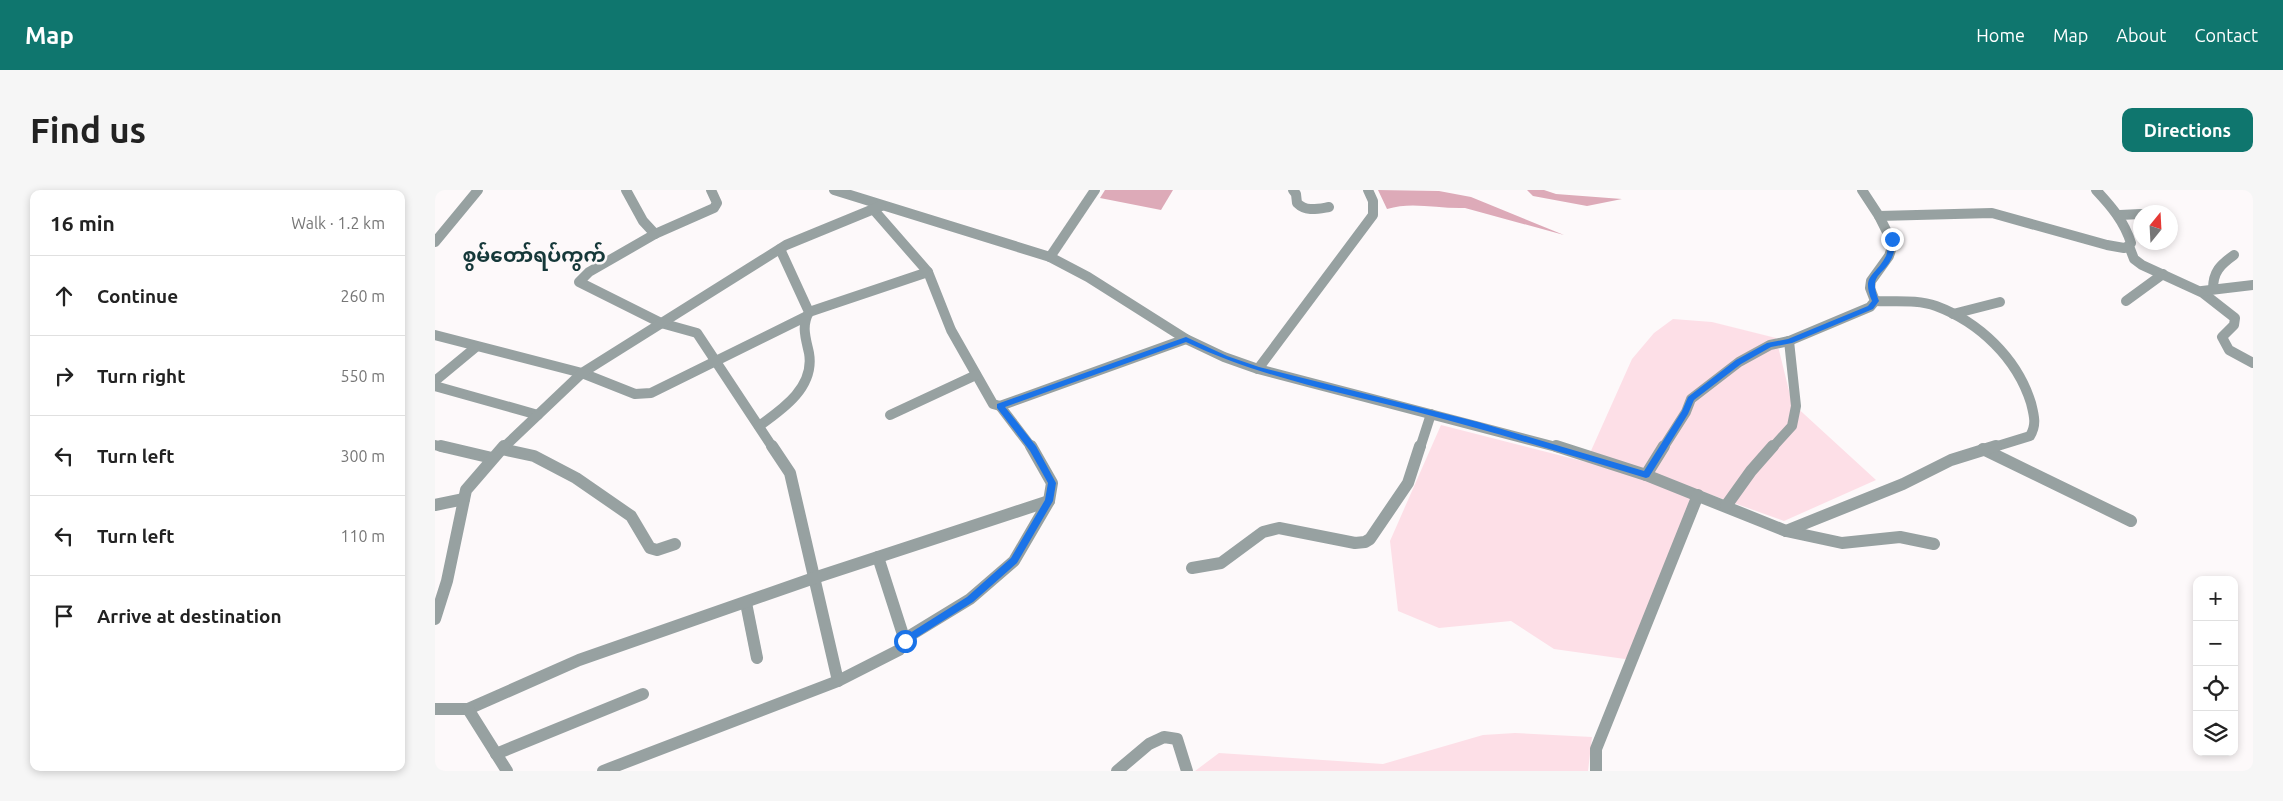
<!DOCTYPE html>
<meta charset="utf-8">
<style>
:root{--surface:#fff;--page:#f6f6f6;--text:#222;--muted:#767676;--line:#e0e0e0;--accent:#0f766e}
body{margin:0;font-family:Ubuntu,"Noto Sans Myanmar",sans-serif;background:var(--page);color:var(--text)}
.controls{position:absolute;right:15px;bottom:15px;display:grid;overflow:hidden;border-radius:10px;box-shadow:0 2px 8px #0003}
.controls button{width:45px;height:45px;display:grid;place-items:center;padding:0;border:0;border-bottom:1px solid var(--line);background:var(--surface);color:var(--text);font:25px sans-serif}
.compass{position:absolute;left:1698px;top:15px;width:45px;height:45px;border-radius:50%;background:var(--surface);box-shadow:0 2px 8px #0003;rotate:18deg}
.stop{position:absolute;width:15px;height:15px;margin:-11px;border:4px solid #1a73e8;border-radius:50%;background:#fff}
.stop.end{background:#1a73e8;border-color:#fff;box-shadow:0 1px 5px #0008}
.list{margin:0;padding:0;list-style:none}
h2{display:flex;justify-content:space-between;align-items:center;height:65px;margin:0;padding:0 20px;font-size:21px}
h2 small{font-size:16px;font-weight:400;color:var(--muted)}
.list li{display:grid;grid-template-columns:32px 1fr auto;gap:15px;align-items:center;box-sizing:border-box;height:80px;padding:0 20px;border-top:1px solid var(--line)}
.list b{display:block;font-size:19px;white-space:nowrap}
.list em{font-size:16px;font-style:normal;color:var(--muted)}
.icon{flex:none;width:28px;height:28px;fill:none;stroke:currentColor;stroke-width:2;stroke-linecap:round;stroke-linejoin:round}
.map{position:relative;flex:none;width:1818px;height:581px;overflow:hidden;border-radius:10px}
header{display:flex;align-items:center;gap:30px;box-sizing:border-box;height:70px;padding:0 25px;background:var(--accent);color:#fff}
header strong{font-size:24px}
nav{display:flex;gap:28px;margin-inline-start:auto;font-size:18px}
.intro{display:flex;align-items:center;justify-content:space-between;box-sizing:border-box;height:120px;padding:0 30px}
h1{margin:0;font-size:35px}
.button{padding:12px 22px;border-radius:10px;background:var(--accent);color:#fff;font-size:18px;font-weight:700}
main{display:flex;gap:30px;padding:0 30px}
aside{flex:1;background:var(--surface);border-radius:10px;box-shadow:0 2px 8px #0003}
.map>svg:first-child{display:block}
.green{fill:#fddfe7}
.water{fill:#ddaab8}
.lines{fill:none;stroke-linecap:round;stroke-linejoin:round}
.minor-far1{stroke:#97a1a1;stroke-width:10}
.minor{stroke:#97a1a1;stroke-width:12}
.route{fill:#1a73e8}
.labels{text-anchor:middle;stroke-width:5;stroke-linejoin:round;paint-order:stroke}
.quarter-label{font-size:20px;font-weight:bold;fill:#153839;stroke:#fdf9fa}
</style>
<header>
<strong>Map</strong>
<nav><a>Home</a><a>Map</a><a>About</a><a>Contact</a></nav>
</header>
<div class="intro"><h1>Find us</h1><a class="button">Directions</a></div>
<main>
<aside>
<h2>16 min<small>Walk · 1.2 km</small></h2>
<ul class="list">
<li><svg class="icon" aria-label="ahead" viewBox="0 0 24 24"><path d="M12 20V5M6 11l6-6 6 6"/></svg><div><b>Continue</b></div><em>260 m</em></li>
<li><svg class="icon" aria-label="right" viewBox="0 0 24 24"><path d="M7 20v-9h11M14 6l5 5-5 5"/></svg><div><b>Turn right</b></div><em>550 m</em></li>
<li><svg class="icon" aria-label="left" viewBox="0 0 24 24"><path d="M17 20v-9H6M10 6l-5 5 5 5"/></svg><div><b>Turn left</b></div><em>300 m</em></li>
<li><svg class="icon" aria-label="left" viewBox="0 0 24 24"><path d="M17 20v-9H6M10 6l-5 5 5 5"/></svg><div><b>Turn left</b></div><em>110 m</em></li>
<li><svg class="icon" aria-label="arrive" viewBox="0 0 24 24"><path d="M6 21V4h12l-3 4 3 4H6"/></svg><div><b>Arrive at destination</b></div></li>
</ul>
</aside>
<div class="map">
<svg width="1818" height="581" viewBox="0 0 1818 581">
<rect width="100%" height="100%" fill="#fdf9fa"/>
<!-- green -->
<g class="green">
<polygon points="1238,129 1277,132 1341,148 1357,213 1441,290 1349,331 1260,299 1197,470 1119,459 1076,431 1004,438 963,421 955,351 1006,235 1151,272 1197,169 1219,143"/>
<polygon points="1080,543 1157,547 1153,581 760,581 784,563 948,574 1048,545"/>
</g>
<!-- water -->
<g class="water">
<polygon points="670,0 738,0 726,20 665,8"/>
<path d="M943,0L1004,1L1036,7L1129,45L1030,18C1003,19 977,11 952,19Z"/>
<polygon points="1092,0 1109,0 1121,4 1187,9 1152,16 1098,6"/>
</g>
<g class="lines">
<!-- minor-far1 -->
<g class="minor-far1">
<polyline points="191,0 208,31 220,44"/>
<polyline points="276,0 282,13 279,18 220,44 154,82 144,92 226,133 262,143 338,258"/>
<polyline points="399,0 615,67 653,87 751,149 789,167 823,179 1125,258"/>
<path d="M858,0L861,4L862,13C871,22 882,19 894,17"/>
<path d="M1661,0C1676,16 1689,31 1696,53L1694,56L1699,69L1707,75L1768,103L1800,128L1799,135L1787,147L1794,160L1818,173"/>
<polyline points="438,19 493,82 516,140 558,214 565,216 751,149"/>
<polyline points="1685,25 1706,24"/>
<polyline points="1444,26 1557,23 1672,55 1689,58 1694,56"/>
<polyline points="0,52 43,0"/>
<polyline points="615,67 660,0"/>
<path d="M1778,99C1778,82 1785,75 1799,65"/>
<polyline points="1767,101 1818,95"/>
<path d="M1440,111C1460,112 1482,109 1501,116C1544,132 1582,168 1596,213C1599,225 1602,235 1595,246L1556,258"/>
<polyline points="1691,111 1728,84"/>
<polyline points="374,122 493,82"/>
<polyline points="1518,124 1565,112"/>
<polyline points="0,145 147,183 200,204 216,203 370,127"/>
<polyline points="823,179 938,25 938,11 933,0"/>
<polyline points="0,191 41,157"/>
<polyline points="0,196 103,225"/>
<polyline points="565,216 597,258"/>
<polyline points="455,225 541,185"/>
<path d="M324,236C348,219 380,197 374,163C371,149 366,136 374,122L345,59"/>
<polyline points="0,255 12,258"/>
<polyline points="68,258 147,183 351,55 446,16"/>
<polyline points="985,258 996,224"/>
<polyline points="1228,258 1251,222 1256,209 1304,172 1335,155 1354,151 1435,117 1440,111 1435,98 1436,91 1454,66 1458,54 1444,26 1427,0"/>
<polyline points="1337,258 1357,236 1361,216 1354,151"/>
</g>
<!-- minor -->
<g class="minor">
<polyline points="6,256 57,268"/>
<polyline points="337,256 355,283 403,491"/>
<polyline points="1121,256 1211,285 1351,341 1407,353 1465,347 1499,354"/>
<polyline points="67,259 99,266 141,288 196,326 215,358 222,360 240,354"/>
<polyline points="1548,259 1696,331"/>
<polyline points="1211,285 1229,256"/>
<polyline points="0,315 29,309"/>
<polyline points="1291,316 1316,281 1338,256"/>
<polyline points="1351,341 1468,294 1516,270 1561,256"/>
<polyline points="443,367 470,451"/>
<polyline points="757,378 786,373 828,342 844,338 920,353 930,352 935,349 973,293 985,256"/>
<polyline points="311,413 322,468"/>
<polyline points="0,429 12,391 31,300 69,256"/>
<polyline points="0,519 33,519 144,470 379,388 614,311"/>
<polyline points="33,519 72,581"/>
<polyline points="61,564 208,504"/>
<polyline points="168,581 403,491 464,460 476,445 535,409 579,371 614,311 617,293 596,256"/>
<polyline points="682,581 714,554 729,547 742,549 752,581"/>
<polyline points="1161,581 1161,559 1263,305"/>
</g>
</g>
<!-- route -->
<path class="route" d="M1455,47L1461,49C1460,54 1460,60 1458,65C1450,87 1432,82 1444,111L1438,119L1357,153L1336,157L1306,174L1259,210L1253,224L1214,287L1211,288C1135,265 1059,242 982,222C904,202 824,187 751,152L570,217L601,256L621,293L618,311L582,373L538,412L473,453H467L465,451L467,448L532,407L576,368L610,310L613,293L595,261L562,218V214L751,147L792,166L824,177L1043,232L1209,281L1247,221L1253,207L1301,170L1332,153L1353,149L1433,116L1437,111C1426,85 1440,87 1451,66C1453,61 1453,53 1455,47Z"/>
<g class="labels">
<!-- quarter labels -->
<g class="quarter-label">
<text x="99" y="72">စွမ်တော်ရပ်ကွက်</text>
</g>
</g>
</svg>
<div class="controls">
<button>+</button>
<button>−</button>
<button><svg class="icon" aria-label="locate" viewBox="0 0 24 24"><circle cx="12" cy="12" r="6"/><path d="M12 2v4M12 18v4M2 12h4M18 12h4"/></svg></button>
<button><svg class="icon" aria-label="layers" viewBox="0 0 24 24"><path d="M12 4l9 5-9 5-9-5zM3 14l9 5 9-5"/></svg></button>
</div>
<svg class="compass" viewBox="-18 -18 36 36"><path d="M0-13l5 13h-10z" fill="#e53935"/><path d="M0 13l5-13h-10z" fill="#767676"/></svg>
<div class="stop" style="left:470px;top:451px"></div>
<div class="stop end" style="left:1457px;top:49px"></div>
</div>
</main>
